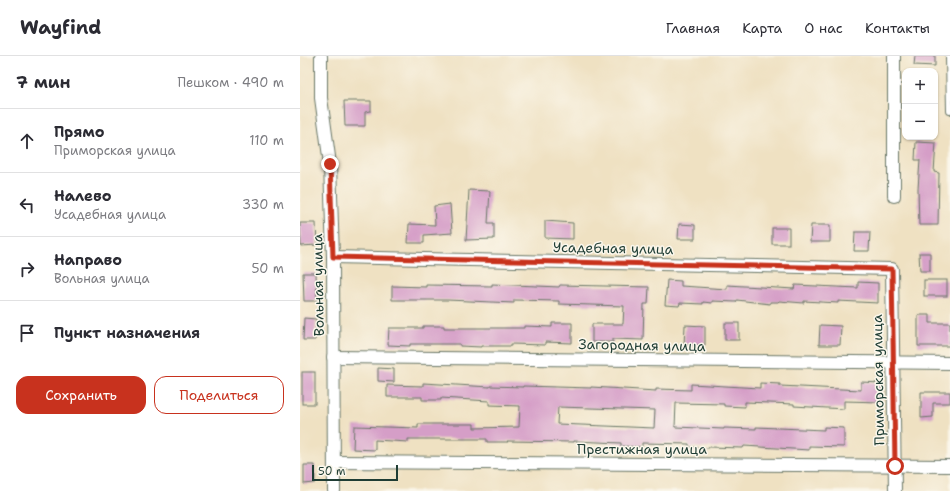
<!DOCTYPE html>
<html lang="ru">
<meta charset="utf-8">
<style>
:root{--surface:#fff;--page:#f7f7f7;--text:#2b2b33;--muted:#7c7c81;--line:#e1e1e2;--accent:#c8321e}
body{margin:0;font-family:"Shantell Sans",sans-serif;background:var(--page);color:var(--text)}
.controls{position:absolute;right:12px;top:12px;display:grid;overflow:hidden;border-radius:8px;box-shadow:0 1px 3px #0004}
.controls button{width:36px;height:36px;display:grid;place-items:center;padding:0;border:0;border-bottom:1px solid var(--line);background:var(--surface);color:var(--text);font:20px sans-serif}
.scale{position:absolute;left:12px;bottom:10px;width:86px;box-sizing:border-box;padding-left:4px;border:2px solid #1f3d34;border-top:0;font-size:11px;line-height:14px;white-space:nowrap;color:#1f3d34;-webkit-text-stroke:3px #fbf7ec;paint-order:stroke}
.stop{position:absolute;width:12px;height:12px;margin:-9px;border:3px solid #c8321e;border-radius:50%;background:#fff}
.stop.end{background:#c8321e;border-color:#fff;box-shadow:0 1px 4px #0008}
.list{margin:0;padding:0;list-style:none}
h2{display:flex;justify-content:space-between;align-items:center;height:52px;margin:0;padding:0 16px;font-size:17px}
h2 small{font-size:13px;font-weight:400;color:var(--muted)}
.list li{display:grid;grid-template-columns:26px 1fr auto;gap:12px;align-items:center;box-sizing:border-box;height:64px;padding:0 16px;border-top:1px solid var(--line)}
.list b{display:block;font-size:15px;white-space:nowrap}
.list p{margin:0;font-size:13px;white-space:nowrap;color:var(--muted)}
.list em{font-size:13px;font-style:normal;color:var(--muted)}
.actions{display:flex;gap:8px;padding:12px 16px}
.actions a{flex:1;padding:9px 0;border:1px solid var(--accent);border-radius:12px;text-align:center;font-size:14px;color:var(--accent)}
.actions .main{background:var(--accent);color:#fff}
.icon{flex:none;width:22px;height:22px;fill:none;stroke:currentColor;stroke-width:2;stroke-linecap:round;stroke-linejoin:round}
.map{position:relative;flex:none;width:650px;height:435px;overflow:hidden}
header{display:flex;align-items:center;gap:24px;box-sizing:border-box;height:56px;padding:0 20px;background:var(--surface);border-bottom:1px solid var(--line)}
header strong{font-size:19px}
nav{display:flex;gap:22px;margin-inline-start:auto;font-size:14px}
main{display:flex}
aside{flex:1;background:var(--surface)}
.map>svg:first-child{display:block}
.building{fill:#d59ec7;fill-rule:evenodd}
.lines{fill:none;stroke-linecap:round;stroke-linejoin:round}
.lane-casing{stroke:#687666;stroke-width:8}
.street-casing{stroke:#687666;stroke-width:14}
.lane{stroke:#fff;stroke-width:6}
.street{stroke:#fff;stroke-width:12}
.route{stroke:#c8321e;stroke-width:5}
.labels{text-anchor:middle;stroke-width:3;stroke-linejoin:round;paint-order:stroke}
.street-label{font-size:14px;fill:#1f3d34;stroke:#fbf7ec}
</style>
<header>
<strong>Wayfind</strong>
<nav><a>Главная</a><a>Карта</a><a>О нас</a><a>Контакты</a></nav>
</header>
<main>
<aside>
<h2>7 мин<small>Пешком · 490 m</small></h2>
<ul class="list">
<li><svg class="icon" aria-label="ahead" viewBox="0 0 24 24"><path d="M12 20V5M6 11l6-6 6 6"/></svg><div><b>Прямо</b><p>Приморская улица</p></div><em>110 m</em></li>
<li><svg class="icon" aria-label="left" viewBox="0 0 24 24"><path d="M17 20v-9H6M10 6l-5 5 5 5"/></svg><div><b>Налево</b><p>Усадебная улица</p></div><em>330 m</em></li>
<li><svg class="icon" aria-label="right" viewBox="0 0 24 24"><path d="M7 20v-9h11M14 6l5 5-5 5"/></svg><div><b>Направо</b><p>Вольная улица</p></div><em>50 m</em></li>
<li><svg class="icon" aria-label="arrive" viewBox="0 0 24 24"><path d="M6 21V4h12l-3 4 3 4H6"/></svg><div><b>Пункт назначения</b></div></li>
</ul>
<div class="actions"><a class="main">Сохранить</a><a>Поделиться</a></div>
</aside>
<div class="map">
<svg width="650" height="435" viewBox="0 0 650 435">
<rect width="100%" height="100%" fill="#fbf7ec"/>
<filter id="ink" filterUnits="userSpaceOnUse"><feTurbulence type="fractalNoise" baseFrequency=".025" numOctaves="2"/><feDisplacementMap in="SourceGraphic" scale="8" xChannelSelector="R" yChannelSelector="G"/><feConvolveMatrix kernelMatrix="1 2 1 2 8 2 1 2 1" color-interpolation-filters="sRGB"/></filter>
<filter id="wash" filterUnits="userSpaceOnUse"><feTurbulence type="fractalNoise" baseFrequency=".012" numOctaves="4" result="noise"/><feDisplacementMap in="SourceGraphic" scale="16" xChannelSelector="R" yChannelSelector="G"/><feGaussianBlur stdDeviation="0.9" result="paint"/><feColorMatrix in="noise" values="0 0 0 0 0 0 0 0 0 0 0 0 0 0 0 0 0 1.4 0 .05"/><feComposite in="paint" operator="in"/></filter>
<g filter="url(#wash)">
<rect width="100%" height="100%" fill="#efe1c2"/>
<g id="blocks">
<!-- building -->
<g class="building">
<polygon points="615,0 635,0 635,10 614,9"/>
<polygon points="44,45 71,45 71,55 65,56 65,70 45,70"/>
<polygon points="616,86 636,87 634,116 639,117 638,169 619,169 618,133 620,104 615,104"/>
<polygon points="169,134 190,135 188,167 194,167 194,183 166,184"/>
<polygon points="150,148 152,177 124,179 124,187 108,187 109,168 135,169 134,150"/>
<polygon points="245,165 273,167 273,183 245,182"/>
<polygon points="0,167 16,167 17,189 1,190"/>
<polygon points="379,168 395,169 395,183 378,183"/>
<polygon points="511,169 530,169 530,186 510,186"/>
<rect x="472" y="172" width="17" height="16"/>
<polygon points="555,176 570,176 569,195 554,195"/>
<polygon points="619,197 630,197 630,215 620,215"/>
<polygon points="3,217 16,217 17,245 4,245"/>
<polygon points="367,224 381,225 381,230 427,233 427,229 494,233 495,229 558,232 558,226 578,227 578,247 538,245 538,247 504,245 504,247 479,245 478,246 470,246 470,248 437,244 436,246 412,245 412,247 403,246 403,248 380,247 379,250 365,249"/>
<rect x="624" y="224" width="23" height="16"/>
<polygon points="192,228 259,231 260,229 349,231 348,248 344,248 343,284 313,283 313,286 292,286 292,268 323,268 324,250 259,248 259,245 214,244 214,247 147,244 92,244 92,230 126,231 126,229 192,230"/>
<polygon points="618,259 630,259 630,267 650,267 650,290 618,290"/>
<polygon points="4,262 16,263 15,284 3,284"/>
<polygon points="252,267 272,267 272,287 245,286 245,289 211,288 211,290 181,290 181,291 160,290 160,288 110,288 110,290 88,289 89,272 123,272 123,270 144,270 144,272 224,272 224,270 252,271"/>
<rect x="425" y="267" width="14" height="17"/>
<polygon points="385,269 405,270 405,289 384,289"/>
<polygon points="520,269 541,270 540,289 519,289"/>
<polygon points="78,312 94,313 94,326 78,325"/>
<rect x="2" y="316" width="13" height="32"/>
<path d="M561,326L582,327L581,346L544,345V353L494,350V348L445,346V351L424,350V348L376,347L375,371L424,373V372L456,373V371L524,374V371L544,372V391L509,390V394L444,390L443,392L409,391V392L389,391V388L342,387V391L321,390V387L274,385V386L207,385L208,386H187V383H108V386L75,384V394L53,393L54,370L118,372V368H174V372L219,371L220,350L189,349V345L141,342V344H122V341H87V329L123,330V327L190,331V330L223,331V330L291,332V331L356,335V333L391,334V328L460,332V327L480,328V330L561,334ZM258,351L355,354L354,372L257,368Z"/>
<polygon points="621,336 650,336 650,347 633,347 633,361 621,362"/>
<polygon points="4,409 15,409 15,427 4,428"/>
</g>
</g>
</g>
<g filter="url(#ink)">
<use href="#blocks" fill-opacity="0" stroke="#687666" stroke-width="1"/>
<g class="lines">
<!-- lane casing -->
<g class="lane-casing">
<polyline id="lane" points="649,0 650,55"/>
</g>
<!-- street casing -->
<g class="street-casing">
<g id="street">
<polyline points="21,0 21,42 30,108 33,201 34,435"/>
<polyline points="594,140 594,0"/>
<polyline points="33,201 592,213 595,435"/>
<polyline points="33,301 650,307"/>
<polyline points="34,406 650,410"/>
</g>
</g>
<!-- lane -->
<use href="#lane" class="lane"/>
<!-- street -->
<use href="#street" class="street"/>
</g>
</g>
<g class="lines" filter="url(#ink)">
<!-- route -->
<polyline class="route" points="30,108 33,201 592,213 595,410"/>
</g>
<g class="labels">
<!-- street labels -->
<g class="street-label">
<text transform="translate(313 192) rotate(1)" y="5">Усадебная улица</text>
<text transform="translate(18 229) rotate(-91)" y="5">Вольная улица</text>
<text transform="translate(342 289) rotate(1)" y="5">Загородная улица</text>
<text transform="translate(578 324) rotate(-91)" y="5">Приморская улица</text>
<text x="342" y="398">Престижная улица</text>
</g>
</g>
</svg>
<div class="controls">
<button>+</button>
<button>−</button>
</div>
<div class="scale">50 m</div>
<div class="stop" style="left:595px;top:410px"></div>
<div class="stop end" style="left:30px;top:108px"></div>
</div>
</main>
